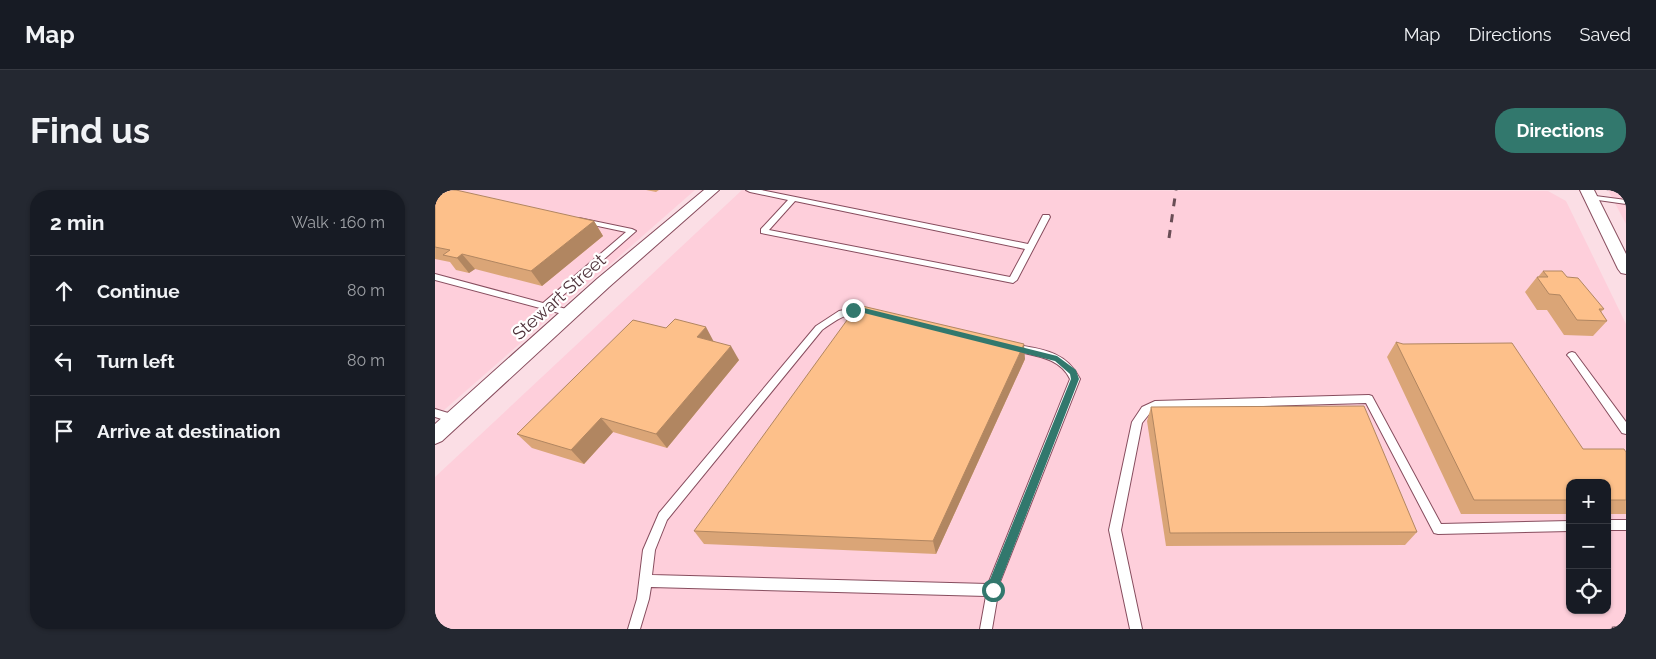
<!DOCTYPE html>
<meta charset="utf-8">
<style>
:root{--surface:#171b24;--page:#242831;--text:#f1f3f6;--muted:#9ea1a6;--line:#363941;--accent:#32786d}
body{margin:0;font-family:Raleway,sans-serif;background:var(--page);color:var(--text)}
.controls{position:absolute;right:15px;bottom:15px;display:grid;overflow:hidden;border-radius:10px;box-shadow:0 1px 4px #0004}
.controls button{width:45px;height:45px;display:grid;place-items:center;padding:0;border:0;border-bottom:1px solid var(--line);background:var(--surface);color:var(--text);font:25px sans-serif}
.stop{position:absolute;width:15px;height:15px;margin:-11px;border:4px solid #32786d;border-radius:50%;background:#fff}
.stop.end{background:#32786d;border-color:#fff;box-shadow:0 1px 5px #0008}
.list{margin:0;padding:0;list-style:none}
h2{display:flex;justify-content:space-between;align-items:center;height:65px;margin:0;padding:0 20px;font-size:21px}
h2 small{font-size:16px;font-weight:400;color:var(--muted)}
.list li{display:grid;grid-template-columns:32px 1fr auto;gap:15px;align-items:center;box-sizing:border-box;height:70px;padding:0 20px;border-top:1px solid var(--line)}
.list b{display:block;font-size:19px;white-space:nowrap}
.list em{font-size:16px;font-style:normal;color:var(--muted)}
.icon{flex:none;width:28px;height:28px;fill:none;stroke:currentColor;stroke-width:2;stroke-linecap:round;stroke-linejoin:round}
.map{position:relative;flex:none;width:1191px;height:439px;overflow:hidden;border-radius:20px}
header{display:flex;align-items:center;gap:30px;box-sizing:border-box;height:70px;padding:0 25px;background:var(--surface);border-bottom:1px solid var(--line)}
header strong{font-size:24px}
nav{display:flex;gap:28px;margin-inline-start:auto;font-size:18px}
.intro{display:flex;align-items:center;justify-content:space-between;box-sizing:border-box;height:120px;padding:0 30px}
h1{margin:0;font-size:35px}
.button{padding:12px 22px;border-radius:20px;background:var(--accent);color:#fff;font-size:18px;font-weight:700}
main{display:flex;gap:30px;padding:0 30px}
aside{flex:1;background:var(--surface);border-radius:20px;box-shadow:0 1px 4px #0004}
.map>svg:first-child{display:block}
.built{fill:#fecfdb;fill-rule:evenodd}
.lines{fill:none;stroke-linecap:round;stroke-linejoin:round}
.service-casing{stroke:#874d5e;stroke-width:2}
.minor-casing{stroke:#874d5e;stroke-width:2}
.service{fill:#fff;fill-rule:evenodd}
.minor{fill:#fff;fill-rule:evenodd}
.rail-far1{stroke:#694d55;stroke-width:3;stroke-dasharray:8 8;stroke-linecap:butt}
.rail{stroke:#694d55;stroke-width:4.5;stroke-dasharray:9 9;stroke-linecap:butt}
.wall{fill:#daa577}
.shaded-wall{fill:#b18661}
.building{fill:#fdc08a;stroke:#b18661}
.route{fill:#32786d}
.labels{text-anchor:middle;stroke-width:4.5;stroke-linejoin:round;paint-order:stroke}
.street-label{font-size:18px;fill:#4f333b;stroke:#fff}
</style>
<header>
<strong>Map</strong>
<nav><a>Map</a><a>Directions</a><a>Saved</a></nav>
</header>
<div class="intro"><h1>Find us</h1><a class="button">Directions</a></div>
<main>
<aside>
<h2>2 min<small>Walk · 160 m</small></h2>
<ul class="list">
<li><svg class="icon" aria-label="ahead" viewBox="0 0 24 24"><path d="M12 20V5M6 11l6-6 6 6"/></svg><div><b>Continue</b></div><em>80 m</em></li>
<li><svg class="icon" aria-label="left" viewBox="0 0 24 24"><path d="M17 20v-9H6M10 6l-5 5 5 5"/></svg><div><b>Turn left</b></div><em>80 m</em></li>
<li><svg class="icon" aria-label="arrive" viewBox="0 0 24 24"><path d="M6 21V4h12l-3 4 3 4H6"/></svg><div><b>Arrive at destination</b></div></li>
</ul>
</aside>
<div class="map">
<svg width="1191" height="439" viewBox="0 0 1191 439">
<rect width="100%" height="100%" fill="#fbdee5"/>
<!-- built -->
<g class="built">
<polygon points="0,0 260,0 0,228"/>
<path d="M307,0L1113,1L1131,11L1191,134V439H0V287ZM1135,293H1172V420H1135Z"/>
<polygon points="1173,0 1191,0 1191,34"/>
</g>
<g class="lines">
<!-- service casing -->
<g class="service-casing">
<g id="service">
<path d="M311,0H326L593,54L608,25H614L615,27L582,90L578,93L326,43V39L353,10L315,2ZM360,11L590,59L575,87L334,40Z"/>
<polygon points="1153,5 1191,10 1191,14 1156,9 1153,9"/>
<polygon points="144,28 197,39 201,41 117,115 138,121 139,123 138,125 135,126 0,90 0,84 108,113 191,42 144,32"/>
<path d="M419,118L434,119L438,122C433,127 426,123 419,124C407,125 397,133 387,140L232,330L220,360L217,385L553,394L635,189C624,165 595,166 573,159L571,157L573,155L576,154C604,159 631,160 645,189L565,392L557,439H545L551,406L216,397L214,409L205,439H193L202,409L208,360L224,323L381,136L404,121Z"/>
<polygon points="1137,162 1140,163 1191,232 1191,244 1187,243 1134,167 1132,165 1134,163"/>
<polygon points="934,205 937,206 1006,334 1135,331 1135,341 1003,344 999,343 931,213 722,219 715,223 707,233 686,340 707,439 695,439 674,340 697,232 707,217 720,211"/>
<polygon points="0,219 23,226 24,229 23,232 19,233 0,227"/>
<rect x="1172" y="330" width="19" height="10"/>
</g>
</g>
<!-- minor casing -->
<g class="minor-casing">
<g id="minor">
<polygon points="269,0 284,0 174,97 7,251 0,254 0,234 162,89"/>
<polygon points="1145,0 1159,0 1191,64 1191,84 1186,83 1183,79"/>
</g>
</g>
<!-- service -->
<use href="#service" class="service"/>
<!-- minor -->
<use href="#minor" class="minor"/>
<!-- rail-far1 -->
<polyline class="rail-far1" points="734,48 741,0"/>
<!-- rail -->
<polyline class="rail" points="1177,439 1191,437"/>
</g>
<!-- wall -->
<g class="wall">
<polygon points="211,0 224,0 221,2"/>
<polygon points="0,1 159,31 168,46 107,96 40,79 34,83 21,80 15,72 0,69"/>
<polygon points="1108,81 1132,87 1169,119 1166,122 1172,131 1158,146 1129,145 1112,120 1102,120 1090,102 1102,87 1103,87"/>
<polygon points="279,151 304,170 232,258 178,242 149,274 97,258 82,244"/>
<polygon points="961,152 1148,259 1191,262 1191,324 1172,324 1172,293 1135,293 1135,324 1026,324 952,167"/>
<polygon points="590,169 501,364 269,354 259,341"/>
<polygon points="716,217 982,342 970,355 731,356 712,231"/>
</g>
<!-- shaded-wall -->
<g class="shaded-wall">
<polygon points="159,31 168,46 107,96 96,81"/>
<polygon points="27,64 40,79 34,83 22,68"/>
<polygon points="271,137 279,152 262,147"/>
<polygon points="589,154 590,169 501,364 498,351"/>
<polygon points="296,156 304,170 232,258 221,244"/>
<polygon points="166,228 178,242 149,274 136,260"/>
</g>
<!-- building -->
<g class="building">
<polygon points="2,0 21,0 159,31 96,81 27,64 22,68 8,65 15,60 0,57 0,1"/>
<polygon points="1108,81 1127,81 1132,87 1143,88 1169,119 1164,119 1172,131 1142,130 1125,105 1114,104 1102,87 1113,87"/>
<polygon points="423,115 589,154 498,351 259,341"/>
<polygon points="240,129 271,137 262,147 296,156 221,244 166,228 136,260 82,244 198,130 231,138"/>
<polygon points="961,152 968,154 1077,153 1148,259 1189,259 1191,262 1191,310 1172,310 1172,293 1135,293 1135,310 1039,310"/>
<polygon points="929,216 982,342 735,343 716,217"/>
</g>
<!-- route -->
<polygon class="route" points="418,117 425,117 622,166 641,180 644,189 561,403 554,403 554,392 636,189 635,184 620,171 425,122 415,121 415,118"/>
<g class="labels">
<!-- street labels -->
<g class="street-label">
<text transform="translate(124 107) rotate(-42)" y="6">Stewart Street</text>
</g>
</g>
</svg>
<div class="controls">
<button>+</button>
<button>−</button>
<button><svg class="icon" aria-label="locate" viewBox="0 0 24 24"><circle cx="12" cy="12" r="6"/><path d="M12 2v4M12 18v4M2 12h4M18 12h4"/></svg></button>
</div>
<div class="stop" style="left:558px;top:400px"></div>
<div class="stop end" style="left:418px;top:120px"></div>
</div>
</main>
